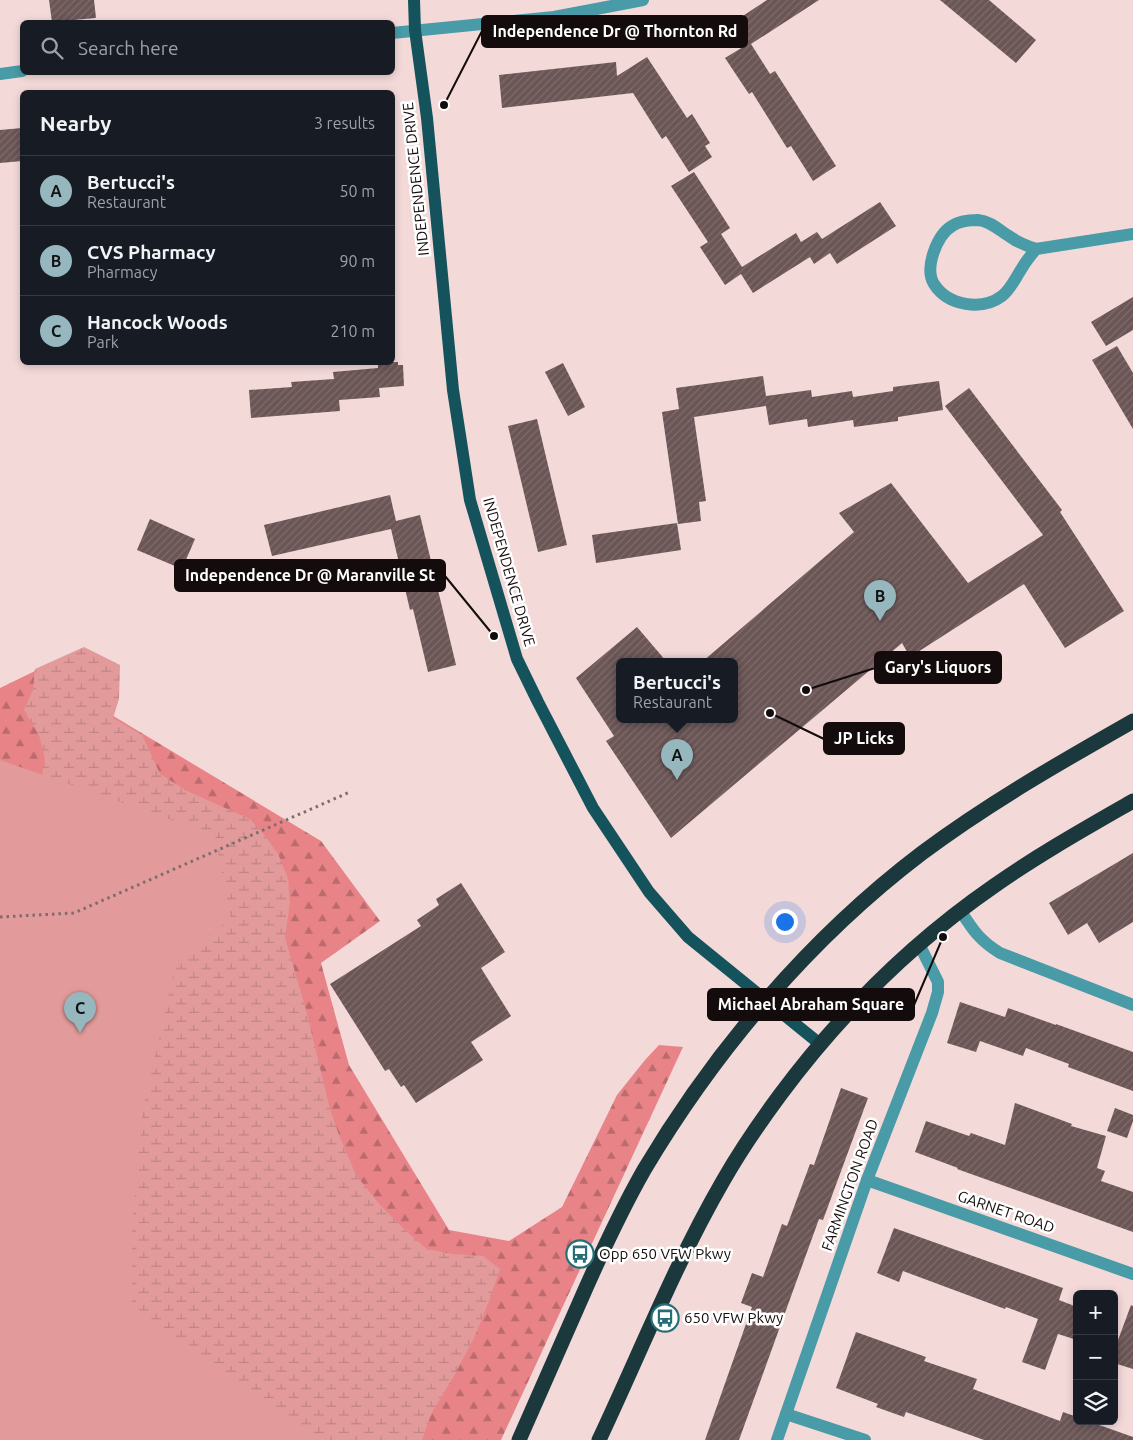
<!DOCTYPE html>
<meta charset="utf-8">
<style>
:root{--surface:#171b24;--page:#242831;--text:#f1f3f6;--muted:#9ea1a6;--line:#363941;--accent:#95b7bd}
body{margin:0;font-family:Ubuntu,sans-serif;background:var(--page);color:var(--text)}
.controls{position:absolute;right:15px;bottom:15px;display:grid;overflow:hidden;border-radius:8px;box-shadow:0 2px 8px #0003}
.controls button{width:45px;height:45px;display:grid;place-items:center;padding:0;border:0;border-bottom:1px solid var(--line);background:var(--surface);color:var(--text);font:25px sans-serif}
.you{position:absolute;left:784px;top:921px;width:18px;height:18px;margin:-12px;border:4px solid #fff;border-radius:50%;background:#1a73e8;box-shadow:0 0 0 8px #1a73e833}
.badge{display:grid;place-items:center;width:32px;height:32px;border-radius:50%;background:var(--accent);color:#111;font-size:16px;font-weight:700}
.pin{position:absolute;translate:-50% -41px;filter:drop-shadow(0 1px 2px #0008)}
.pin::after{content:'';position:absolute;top:26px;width:18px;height:15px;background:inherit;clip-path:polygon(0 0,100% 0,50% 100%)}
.popup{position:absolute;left:616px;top:658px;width:122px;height:65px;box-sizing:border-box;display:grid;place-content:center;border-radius:8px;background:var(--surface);filter:drop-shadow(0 1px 4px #0005);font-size:16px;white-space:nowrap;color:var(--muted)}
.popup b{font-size:19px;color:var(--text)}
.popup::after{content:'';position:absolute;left:50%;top:100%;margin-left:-10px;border:10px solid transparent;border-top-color:var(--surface)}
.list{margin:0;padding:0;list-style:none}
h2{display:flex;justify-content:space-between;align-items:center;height:65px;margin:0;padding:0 20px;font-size:21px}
h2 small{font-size:16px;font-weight:400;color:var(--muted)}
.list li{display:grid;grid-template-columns:32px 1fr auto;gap:15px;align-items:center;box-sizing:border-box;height:70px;padding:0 20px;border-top:1px solid var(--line)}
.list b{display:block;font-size:19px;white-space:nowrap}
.list p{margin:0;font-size:16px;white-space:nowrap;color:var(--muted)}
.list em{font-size:16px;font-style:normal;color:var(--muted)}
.icon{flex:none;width:28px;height:28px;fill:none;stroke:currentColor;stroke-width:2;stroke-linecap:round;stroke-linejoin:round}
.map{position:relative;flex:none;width:1133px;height:1440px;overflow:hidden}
.search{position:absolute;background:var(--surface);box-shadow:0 2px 8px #0003;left:20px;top:20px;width:375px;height:55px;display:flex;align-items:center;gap:12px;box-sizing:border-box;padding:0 18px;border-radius:8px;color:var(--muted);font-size:19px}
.panel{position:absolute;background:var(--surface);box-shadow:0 2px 8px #0003;left:20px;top:90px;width:375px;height:275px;border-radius:8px}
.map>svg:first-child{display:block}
.forest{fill:url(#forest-firs)}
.wetland{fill:url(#wetland-marsh)}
.green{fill:#e29a9b}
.building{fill:url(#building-hatch)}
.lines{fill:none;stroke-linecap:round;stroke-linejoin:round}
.path{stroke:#7e6d6d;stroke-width:3;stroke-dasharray:2.5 4;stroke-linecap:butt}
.minor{stroke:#489ba7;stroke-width:12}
.major{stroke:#15535c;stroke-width:12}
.highway{stroke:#1b393d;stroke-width:15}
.labels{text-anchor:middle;stroke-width:5;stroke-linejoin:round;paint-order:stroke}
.street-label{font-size:15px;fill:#140c0c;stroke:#fff}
.poi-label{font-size:15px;fill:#140c0c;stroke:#fff;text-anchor:start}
.leader{fill:none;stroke:#140c0c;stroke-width:2}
.callout-dot{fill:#140c0c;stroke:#fff;stroke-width:2}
.callout{fill:#140c0c;stroke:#140c0c;stroke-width:2}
.callout-label{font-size:16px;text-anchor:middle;font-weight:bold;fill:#fff}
</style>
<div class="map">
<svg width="1133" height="1440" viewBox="0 0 1133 1440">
<defs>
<pattern id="forest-firs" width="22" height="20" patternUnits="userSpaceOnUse" patternTransform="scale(1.25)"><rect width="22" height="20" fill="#e88488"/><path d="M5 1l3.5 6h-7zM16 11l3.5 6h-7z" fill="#bb6a6e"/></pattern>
<pattern id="wetland-marsh" width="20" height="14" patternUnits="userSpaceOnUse" patternTransform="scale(1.25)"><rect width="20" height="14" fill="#e29a9b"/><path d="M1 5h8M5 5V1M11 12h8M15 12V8" fill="none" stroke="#c18484"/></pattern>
<pattern id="building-hatch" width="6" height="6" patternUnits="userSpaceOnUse" patternTransform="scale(1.25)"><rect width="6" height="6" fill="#6b5555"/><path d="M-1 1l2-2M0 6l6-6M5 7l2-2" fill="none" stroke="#7e6d6d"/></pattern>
</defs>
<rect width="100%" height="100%" fill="#f4d9d9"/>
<!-- forest -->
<polygon class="forest" points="37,670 321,841 380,921 321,963 349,1065 449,1230 509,1241 562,1207 617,1095 645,1060 659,1045 683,1047 501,1440 0,1440 0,688"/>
<!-- wetland -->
<polygon class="wetland" points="84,647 120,665 119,699 113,718 142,735 160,774 187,791 250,819 267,838 279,856 288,879 290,902 285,938 306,1010 330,1109 339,1135 356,1175 380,1205 406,1231 427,1249 452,1254 483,1256 500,1269 489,1301 475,1336 454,1376 431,1414 422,1440 113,1440 0,778 41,779 45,759 39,735 24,710 33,690 35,669"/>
<!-- green -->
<polygon class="green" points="0,760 215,835 231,919 177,958 143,1109 132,1227 132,1305 322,1440 0,1440"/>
<!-- building -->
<g class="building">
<polygon points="49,0 94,0 96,18 52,22"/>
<polygon points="767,0 819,0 751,44 770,74 775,71 836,166 813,181 791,146 787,148 752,92 749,94 725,58 743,47 729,25"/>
<polygon points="940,0 989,0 1036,40 1016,63"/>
<polygon points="647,57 687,118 692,114 710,143 705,146 712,157 689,172 666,136 662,139 633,93 502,108 499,75 616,62 617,76"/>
<polygon points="22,128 22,161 0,163 0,130"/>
<polygon points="694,172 730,228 721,234 742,267 796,233 801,242 817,232 822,239 880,202 896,226 837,264 830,253 814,264 810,257 753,293 741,274 725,285 700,247 708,242 671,186"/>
<polygon points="1133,297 1133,330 1106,346 1091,322"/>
<polygon points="1117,346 1133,373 1133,429 1092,360"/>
<polygon points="378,362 398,362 398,365 403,365 404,386 379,388 380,397 339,400 340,411 251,418 249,390 292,387 291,382 334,379 333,372 378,368"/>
<polygon points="563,363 585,407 568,416 545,372"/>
<polygon points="763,376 766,396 811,390 812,397 852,391 853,397 893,391 893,387 939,381 943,410 898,417 898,421 854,427 853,420 808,427 807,419 769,425 766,406 694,417 706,501 699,502 701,521 678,524 662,412 679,409 676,388"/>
<polygon points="969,388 1062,510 1060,512 1124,611 1065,648 1024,584 910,657 902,643 671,838 606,741 614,736 576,678 637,627 666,661 620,661 620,719 734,719 734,661 703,661 854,532 839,513 891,483 968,583 1043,535 945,406"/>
<polygon points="537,419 567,545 538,552 508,426"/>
<polygon points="390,495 396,521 420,515 456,665 428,672 413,609 410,610 391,529 272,556 264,525"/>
<polygon points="150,519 195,539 182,569 137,550"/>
<polygon points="677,523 681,550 596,563 592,535"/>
<polygon points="1133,853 1133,922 1099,943 1087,923 1068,935 1049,903"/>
<polygon points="461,883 505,952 481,968 511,1016 471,1042 483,1060 416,1103 404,1085 401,1087 389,1069 385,1071 330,984 421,926 417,920 439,905 436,899"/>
<polygon points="960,1002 1005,1017 1008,1008 1056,1025 1056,1024 1133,1052 1133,1091 1068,1067 1069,1064 1026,1048 1023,1056 980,1041 976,1052 947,1043"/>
<polygon points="841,1088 868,1098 823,1220 819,1219 739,1440 705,1440 752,1307 741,1303 752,1273 763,1277 782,1224 787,1226 810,1164 814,1165"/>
<polygon points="1015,1103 1072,1124 1071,1126 1106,1136 1097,1168 1105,1171 1101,1181 1133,1192 1133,1232 957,1169 958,1168 915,1152 926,1121 969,1136 971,1133 1005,1145"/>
<polygon points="1115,1108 1133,1115 1133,1121 1127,1138 1107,1131"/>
<polygon points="894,1228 1063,1288 1059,1300 1077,1307 1077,1340 1058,1334 1045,1370 1022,1362 1038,1319 1006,1307 1005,1309 903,1271 899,1282 877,1273"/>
<polygon points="1131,1305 1133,1306 1133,1369 1114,1363 1114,1351"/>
<polygon points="856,1332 926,1357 924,1361 977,1379 973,1389 1060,1421 1063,1412 1077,1417 1077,1421 1088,1421 1133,1437 1133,1440 984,1440 906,1412 904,1417 876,1407 878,1404 836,1388"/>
</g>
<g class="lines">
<!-- path -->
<polyline class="path" points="0,917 74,913 350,792"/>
<!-- minor -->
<g class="minor">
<polyline points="392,33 554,17 643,0"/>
<polyline points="0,74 22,71"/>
<path d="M1036,249C1031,255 1026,261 1022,268C1016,277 1011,289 1002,296C982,311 948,306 934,284C924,268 937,235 952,226C959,221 969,220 978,220C991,221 1001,232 1012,238C1019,243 1027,246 1036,249L1133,234"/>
<path d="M960,910C973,930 979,940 1000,953L1133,1005"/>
<polyline points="867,1180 1133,1274"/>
<polyline points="786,1414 865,1440"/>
<polyline points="777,1440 867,1180 932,1013 938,992 938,982 919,944"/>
</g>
<!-- major -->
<polyline class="major" points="414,0 415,30 427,118 453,390 470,500 517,659 538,702 593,808 649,892 688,937 820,1044"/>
<!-- highway -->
<g class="highway">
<path d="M519,1440C539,1395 558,1351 578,1306C598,1260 619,1214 644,1170C716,1049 810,938 922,853C989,803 1061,762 1133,721"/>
<path d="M599,1440C640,1353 675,1264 723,1181C740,1151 760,1122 780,1095C841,1013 910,944 994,886C1038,855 1086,828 1133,801"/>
</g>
</g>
<!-- icons -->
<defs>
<g id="bus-ring" transform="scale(1.4375)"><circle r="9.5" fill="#fff" stroke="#256e78" stroke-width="1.5"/><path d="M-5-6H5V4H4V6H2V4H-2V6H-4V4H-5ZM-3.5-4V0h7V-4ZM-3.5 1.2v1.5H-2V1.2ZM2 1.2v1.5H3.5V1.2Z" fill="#256e78"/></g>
</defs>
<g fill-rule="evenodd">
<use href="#bus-ring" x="580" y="1254"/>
<use href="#bus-ring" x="665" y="1318"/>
</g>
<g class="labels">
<!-- street labels -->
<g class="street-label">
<text transform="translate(416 179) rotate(-96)" y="5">INDEPENDENCE DRIVE</text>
<text transform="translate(509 572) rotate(74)" y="5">INDEPENDENCE DRIVE</text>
<text transform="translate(850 1185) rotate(-70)" y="5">FARMINGTON ROAD</text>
<text transform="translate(1006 1212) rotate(19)" y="5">GARNET ROAD</text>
</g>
<!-- poi labels -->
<g class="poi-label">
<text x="599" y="1259">Opp 650 VFW Pkwy</text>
<text x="684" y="1323">650 VFW Pkwy</text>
</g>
</g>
<!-- callouts -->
<path class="leader" d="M444 105L482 31M494 636L445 576M806 690L875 668M770 713L824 739M943 937L914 1005"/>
<g class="callout-dot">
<circle cx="444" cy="105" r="5"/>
<circle cx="494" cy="636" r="5"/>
<circle cx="806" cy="690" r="5"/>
<circle cx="770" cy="713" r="5"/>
<circle cx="943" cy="937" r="5"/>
</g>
<g class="callout">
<rect x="482" y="16" width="265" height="31" rx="5"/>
<rect x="175" y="560" width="270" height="31" rx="5"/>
<rect x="875" y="652" width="126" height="31" rx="5"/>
<rect x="824" y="723" width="80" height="31" rx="5"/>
<rect x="708" y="989" width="206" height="31" rx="5"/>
</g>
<g class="callout-label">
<text x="615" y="37">Independence Dr @ Thornton Rd</text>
<text x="310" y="581">Independence Dr @ Maranville St</text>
<text x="938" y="673">Gary's Liquors</text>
<text x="864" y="744">JP Licks</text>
<text x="811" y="1010">Michael Abraham Square</text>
</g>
</svg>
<div class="controls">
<button>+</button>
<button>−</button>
<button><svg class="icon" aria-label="layers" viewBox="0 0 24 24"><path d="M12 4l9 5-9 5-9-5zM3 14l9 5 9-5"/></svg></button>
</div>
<div class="you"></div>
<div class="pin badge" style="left:677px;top:780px">A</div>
<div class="popup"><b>Bertucci's</b>Restaurant</div>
<div class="pin badge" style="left:880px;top:621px">B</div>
<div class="pin badge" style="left:80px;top:1033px">C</div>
<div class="search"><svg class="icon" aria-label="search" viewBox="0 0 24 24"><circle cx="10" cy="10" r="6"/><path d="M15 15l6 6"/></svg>Search here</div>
<section class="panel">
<h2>Nearby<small>3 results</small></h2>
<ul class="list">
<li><span class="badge">A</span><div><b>Bertucci's</b><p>Restaurant</p></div><em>50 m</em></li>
<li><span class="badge">B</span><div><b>CVS Pharmacy</b><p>Pharmacy</p></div><em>90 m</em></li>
<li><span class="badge">C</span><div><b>Hancock Woods</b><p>Park</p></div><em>210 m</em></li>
</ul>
</section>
</div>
